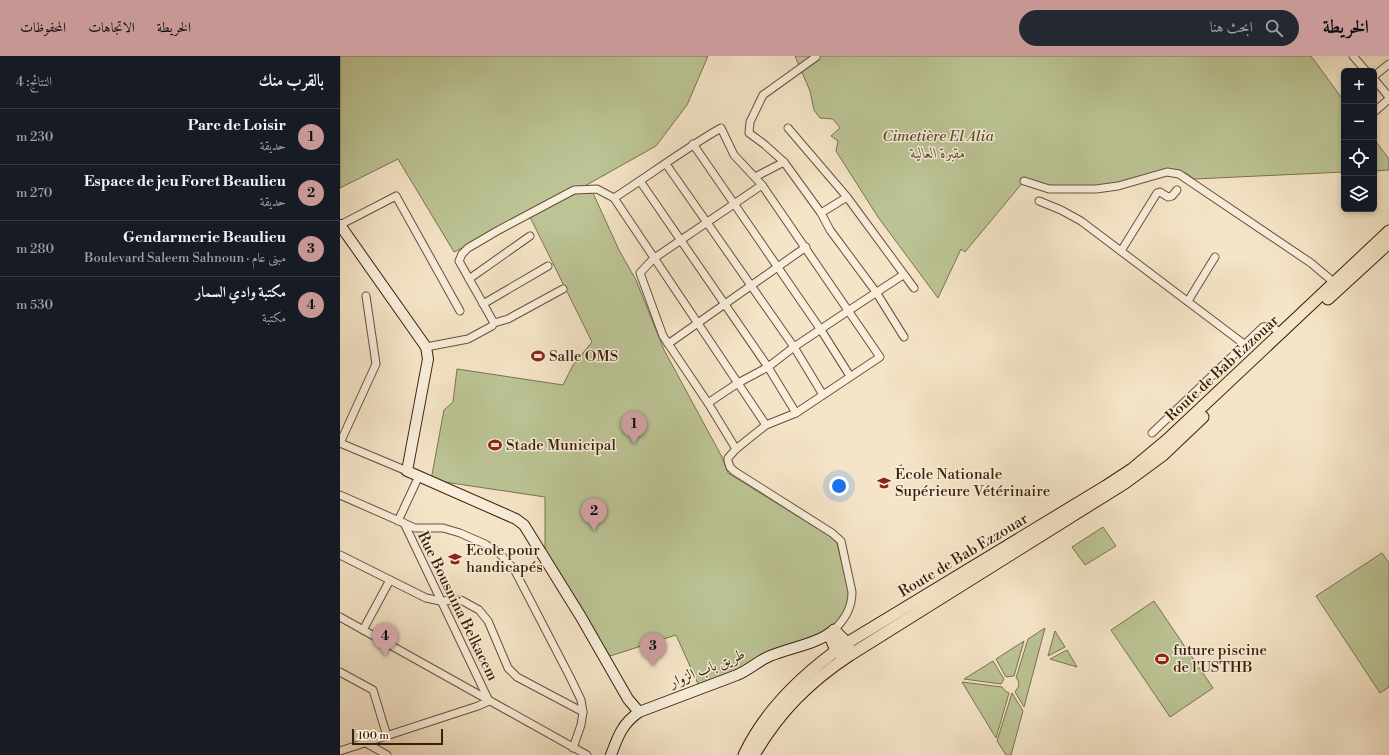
<!DOCTYPE html>
<html lang="ar">
<meta charset="utf-8">
<style>
:root{--surface:#171b24;--page:#242831;--text:#f1f3f6;--muted:#9ea1a6;--line:#363941;--accent:#c59692}
body{margin:0;font-family:"Libre Bodoni",Amiri,serif;background:var(--page);color:var(--text);direction:rtl}
.controls{position:absolute;right:12px;top:12px;display:grid;overflow:hidden;border-radius:6px;box-shadow:0 2px 6px #0003}
.controls button{width:36px;height:36px;display:grid;place-items:center;padding:0;border:0;border-bottom:1px solid var(--line);background:var(--surface);color:var(--text);font:20px sans-serif}
.scale{position:absolute;left:12px;bottom:10px;width:91px;box-sizing:border-box;padding-left:4px;border:2px solid #3b1f08;border-top:0;font-size:11px;line-height:14px;white-space:nowrap;color:#3b1f08;-webkit-text-stroke:3px #f8eedb;paint-order:stroke}
.you{position:absolute;left:499px;top:430px;width:14px;height:14px;margin:-10px;border:3px solid #fff;border-radius:50%;background:#1a73e8;box-shadow:0 0 0 6px #1a73e833}
.badge{display:grid;place-items:center;width:26px;height:26px;border-radius:50%;background:var(--accent);color:#111;font-size:13px;font-weight:700}
.pin{position:absolute;translate:-50% -33px;filter:drop-shadow(0 1px 2px #0008)}
.pin::after{content:'';position:absolute;top:21px;width:14px;height:12px;background:inherit;clip-path:polygon(0 0,100% 0,50% 100%)}
.list{margin:0;padding:0;list-style:none}
h2{display:flex;justify-content:space-between;align-items:center;height:52px;margin:0;padding:0 16px;font-size:17px}
h2 small{font-size:13px;font-weight:400;color:var(--muted)}
.list li{display:grid;grid-template-columns:26px 1fr auto;gap:12px;align-items:center;box-sizing:border-box;height:56px;padding:0 16px;border-top:1px solid var(--line)}
.list b{display:block;font-size:15px;white-space:nowrap}
.list p{margin:0;font-size:13px;white-space:nowrap;color:var(--muted)}
.list em{font-size:13px;font-style:normal;color:var(--muted)}
.icon{flex:none;width:22px;height:22px;fill:none;stroke:currentColor;stroke-width:2;stroke-linecap:round;stroke-linejoin:round}
.map{position:relative;flex:none;width:1049px;height:699px;overflow:hidden;direction:ltr}
header{display:flex;align-items:center;gap:24px;box-sizing:border-box;height:56px;padding:0 20px;background:var(--accent);color:#111}
header strong{font-size:19px}
nav{display:flex;gap:22px;margin-inline-start:auto;font-size:14px}
.search{width:280px;height:36px;background:var(--page);display:flex;align-items:center;gap:10px;box-sizing:border-box;padding:0 14px;border-radius:22px;color:var(--muted);font-size:15px}
main{display:flex}
aside{flex:1;background:var(--surface)}
.map>svg:first-child{display:block}
.green{fill:#bcc495;stroke:#7c724e}
.lines{fill:none;stroke-linecap:round;stroke-linejoin:round}
.street-casing{stroke:#6a5038;stroke-width:9}
.secondary-casing{stroke:#3b1f08;stroke-width:12}
.primary-casing{stroke:#3b1f08;stroke-width:13}
.street{stroke:#f8eedb;stroke-width:7}
.secondary{stroke:#f8eedb;stroke-width:10}
.primary{stroke:#f5e5c8;stroke-width:11}
.labels{text-anchor:middle;stroke-width:3;stroke-linejoin:round;paint-order:stroke}
.park-label{font-size:15px;font-style:italic;fill:#625132;stroke:#f8eedb}
.poi-label{font-size:15px;fill:#3b1f08;stroke:#f8eedb;text-anchor:start}
.street-label{font-size:15px;fill:#3b1f08;stroke:#f8eedb}
</style>
<header>
<strong>الخريطة</strong>
<div class="search"><svg class="icon" aria-label="search" viewBox="0 0 24 24"><circle cx="10" cy="10" r="6"/><path d="M15 15l6 6"/></svg>ابحث هنا</div>
<nav><a>الخريطة</a><a>الاتجاهات</a><a>المحفوظات</a></nav>
</header>
<main>
<div class="map">
<svg width="1049" height="699" viewBox="0 0 1049 699">
<rect width="100%" height="100%" fill="#f5e5c8"/>
<filter id="stains"><feTurbulence type="fractalNoise" baseFrequency=".005" numOctaves="4"/><feColorMatrix values="0 0 0 0 .2 0 0 0 0 .09 0 0 0 0 .02 0 0 0 .5 -.17"/></filter>
<radialGradient id="worn" r=".72"><stop offset=".6" stop-color="#630" stop-opacity="0"/><stop offset="1" stop-color="#630" stop-opacity=".3"/></radialGradient>
<!-- green -->
<g class="green">
<polygon points="0,0 368,0 347,49 316,90 211,149 114,196 58,103 0,132"/>
<polygon points="455,0 971,0 1004,45 1004,116 854,123 846,117 839,115 772,130 718,131 684,125 625,196 621,193 598,242 538,161 496,95 498,85 491,80 500,72 493,63 480,62 474,54 470,35"/>
<polygon points="1034,83 1049,103 1049,114 1034,115"/>
<polygon points="237,137 253,137 279,194 296,224 324,294 382,401 388,417 496,484 509,535 509,550 494,572 418,601 414,610 359,630 336,579 270,600 205,501 205,441 91,424 104,354 113,346 117,313 223,329 233,309 252,286 190,161"/>
<polygon points="763,471 776,490 745,509 732,491"/>
<polygon points="1042,497 1049,507 1049,631 1040,637 976,540"/>
<polygon points="814,545 873,632 830,661 771,574"/>
<polygon points="705,572 684,651 675,636 679,630 678,624 676,622 688,583"/>
<polygon points="715,575 725,591 708,600"/>
<polygon points="684,585 674,620 666,621 656,603"/>
<polygon points="727,594 737,611 710,603"/>
<polygon points="653,605 664,623 661,628 624,623"/>
<polygon points="622,626 662,631 665,635 669,637 656,682"/>
<polygon points="672,637 683,655 671,699 666,699 657,685"/>
</g>
<g class="lines">
<!-- street casing -->
<g class="street-casing">
<g id="street">
<polyline points="1013,0 1026,15"/>
<polyline points="476,1 423,39 410,66 409,77 424,88 444,106 481,157 490,174 536,236 564,281"/>
<polyline points="1034,20 1049,8"/>
<polyline points="1034,23 1049,41"/>
<polyline points="1034,56 1049,43"/>
<polyline points="448,72 507,141 574,232"/>
<polyline points="353,88 481,274 510,320"/>
<polyline points="326,108 454,291 483,339"/>
<polyline points="415,121 444,106"/>
<polyline points="300,125 428,311 456,357"/>
<polyline points="684,125 709,133 756,133 778,130 827,116 839,118 971,207 997,229"/>
<path d="M274,142C310,119 344,93 381,72L394,99L422,129L540,301L456,357L426,369L396,393L388,402V405L390,411L394,415L492,477L501,485L512,536C512,552 505,563 494,574"/>
<polyline points="699,145 721,154 741,165 904,288"/>
<polyline points="481,157 507,141"/>
<polyline points="0,169 56,140 120,255"/>
<polyline points="781,195 817,137 820,136 828,141 832,140 837,134"/>
<polyline points="129,223 190,180"/>
<polyline points="848,245 875,201"/>
<polyline points="143,248 208,210"/>
<polyline points="154,267 168,263 223,233"/>
<polyline points="328,288 466,191"/>
<polyline points="86,291 128,283 152,270 154,267 119,205 122,198 128,192 157,175 234,134 257,133 274,142 426,369"/>
<polyline points="368,347 398,327 428,311 454,291 508,255 563,219"/>
<polyline points="812,377 923,271 930,270 942,277"/>
<polyline points="0,387 36,308 26,240"/>
<polyline points="0,387 67,415"/>
<polyline points="396,393 368,347 323,280 300,217 313,203 422,129"/>
<polyline points="0,439 75,472 103,472 120,477 145,488 159,497 174,513 230,621 241,644 243,656 241,669 233,692"/>
<polyline points="58,465 79,420"/>
<polyline points="0,499 86,542 100,545 121,544 139,554 148,565 168,612 177,621 243,656"/>
<polyline points="0,561 247,699"/>
<polyline points="23,574 50,524"/>
<polyline points="0,616 33,634 47,680"/>
<polyline points="26,687 47,699"/>
<polyline points="0,695 138,650 149,645 64,467"/>
</g>
</g>
<!-- secondary casing -->
<g class="secondary-casing">
<g id="secondary">
<polyline points="0,169 86,291 88,303 67,415 176,463 184,469 241,561 288,643 299,656"/>
<path d="M271,699C278,680 282,668 299,656L397,619C409,614 418,605 430,600C449,592 478,588 494,574"/>
</g>
</g>
<!-- primary casing -->
<g class="primary-casing">
<g id="primary">
<polyline points="988,243 1049,187"/>
<polyline points="494,574 507,587 509,594"/>
<polyline points="489,578 495,592 500,599"/>
<path d="M404,699C426,652 465,616 507,587L766,430L792,413L828,383L1049,175"/>
<path d="M414,699C439,656 469,626 510,599L785,427L823,399L863,361"/>
</g>
</g>
<!-- street -->
<use href="#street" class="street"/>
<!-- secondary -->
<use href="#secondary" class="secondary"/>
<!-- primary -->
<use href="#primary" class="primary"/>
</g>
<!-- icons -->
<defs>
<g id="stadium-bare" transform="scale(1.08)"><path d="M0-5a6.5 5 0 1 0 0 10a6.5 5 0 1 0 0-10ZM-3.5-1.8h7v3.6h-7Z" fill="#8f2418" stroke="#f8eedb" stroke-width="2.5" paint-order="stroke"/></g>
<g id="university-bare" transform="scale(1.08)"><path d="M0-5L7-2L0 1L-7-2ZM-4 1L0 2.5L4 1V4Q0 6-4 4Z" fill="#8f2418" stroke="#f8eedb" stroke-width="2.5" paint-order="stroke"/></g>
<g id="school-bare" transform="scale(1.08)"><path d="M0-5L7-2L0 1L-7-2ZM-4 1L0 2.5L4 1V4Q0 6-4 4Z" fill="#8f2418" stroke="#f8eedb" stroke-width="2.5" paint-order="stroke"/></g>
</defs>
<g fill-rule="evenodd">
<use href="#stadium-bare" x="198" y="300"/>
<use href="#stadium-bare" x="155" y="389"/>
<use href="#university-bare" x="544" y="427"/>
<use href="#school-bare" x="115" y="503"/>
<use href="#stadium-bare" x="822" y="603"/>
</g>
<g class="labels">
<!-- park labels -->
<g class="park-label">
<text x="598" y="85">Cimetière El Alia<tspan x="598" dy="17">مقبرة العالية</tspan></text>
</g>
<!-- poi labels -->
<g class="poi-label">
<text x="209" y="305">Salle OMS</text>
<text x="166" y="394">Stade Municipal</text>
<text x="555" y="423">École Nationale<tspan x="555" dy="17">Supérieure Vétérinaire</tspan></text>
<text x="126" y="499">Ecole pour<tspan x="126" dy="17">handicapés</tspan></text>
<text x="833" y="599">future piscine<tspan x="833" dy="17">de l'USTHB</tspan></text>
</g>
<!-- street labels -->
<g class="street-label">
<text transform="translate(882 312) rotate(-43)" y="5">Route de Bab Ezzouar</text>
<text transform="translate(623 499) rotate(-31)" y="5">Route de Bab Ezzouar</text>
<text transform="translate(118 550) rotate(64)" y="5">Rue Bousnina Belkacem</text>
<text transform="translate(367 612) rotate(-22)" y="5">طريق باب الزوار</text>
</g>
</g>
<rect width="100%" height="100%" filter="url(#stains)"/>
<rect width="100%" height="100%" fill="url(#worn)"/>
</svg>
<div class="controls">
<button>+</button>
<button>−</button>
<button><svg class="icon" aria-label="locate" viewBox="0 0 24 24"><circle cx="12" cy="12" r="6"/><path d="M12 2v4M12 18v4M2 12h4M18 12h4"/></svg></button>
<button><svg class="icon" aria-label="layers" viewBox="0 0 24 24"><path d="M12 4l9 5-9 5-9-5zM3 14l9 5 9-5"/></svg></button>
</div>
<div class="scale">100 m</div>
<div class="you"></div>
<div class="pin badge" style="left:294px;top:388px">1</div>
<div class="pin badge" style="left:254px;top:475px">2</div>
<div class="pin badge" style="left:313px;top:610px">3</div>
<div class="pin badge" style="left:45px;top:600px">4</div>
</div>
<aside>
<h2>بالقرب منك<small>النتائج: 4</small></h2>
<ul class="list">
<li><span class="badge">1</span><div><b>Parc de Loisir</b><p>حديقة</p></div><em>230 m</em></li>
<li><span class="badge">2</span><div><b>Espace de jeu Foret Beaulieu</b><p>حديقة</p></div><em>270 m</em></li>
<li><span class="badge">3</span><div><b>Gendarmerie Beaulieu</b><p>مبنى عام · Boulevard Saleem Sahnoun</p></div><em>280 m</em></li>
<li><span class="badge">4</span><div><b>مكتبة وادي السمار</b><p>مكتبة</p></div><em>530 m</em></li>
</ul>
</aside>
</main>
